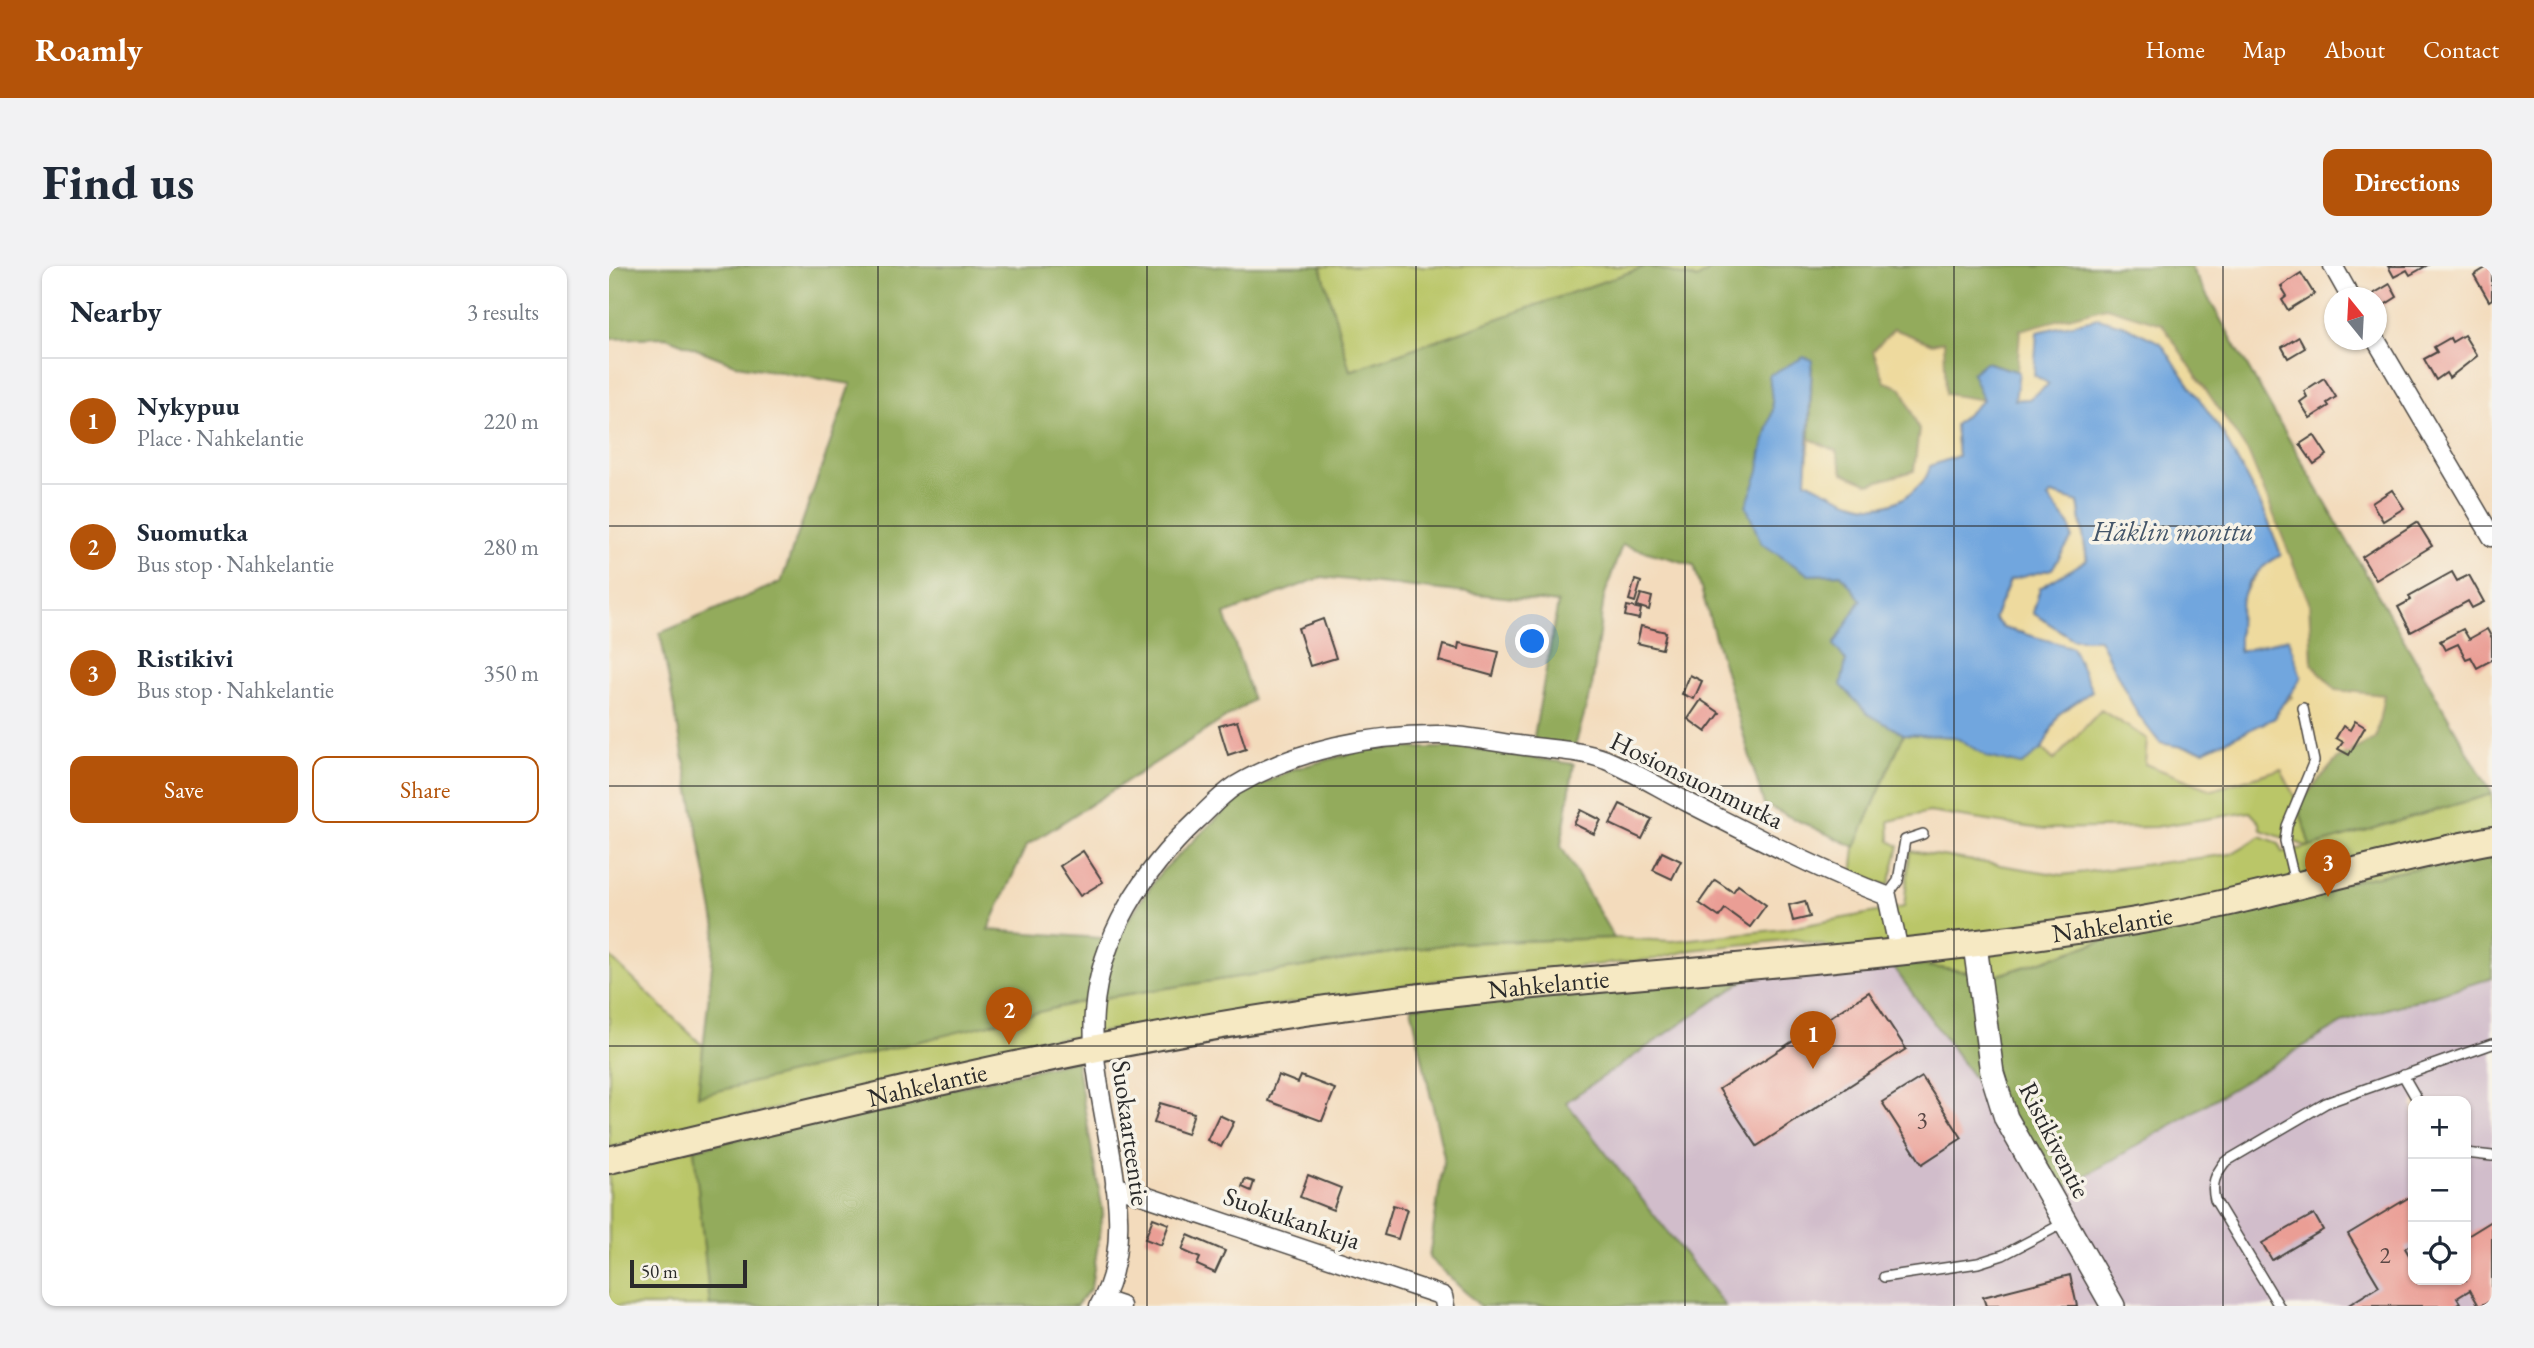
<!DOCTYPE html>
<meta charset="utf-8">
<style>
:root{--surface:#fff;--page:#f2f2f3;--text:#1f2937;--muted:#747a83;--line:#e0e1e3;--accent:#b45309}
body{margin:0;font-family:"EB Garamond",serif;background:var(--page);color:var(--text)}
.controls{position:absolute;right:21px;bottom:21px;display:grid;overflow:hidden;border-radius:14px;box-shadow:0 2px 5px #0004}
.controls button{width:63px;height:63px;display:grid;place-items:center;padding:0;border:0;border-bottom:2px solid var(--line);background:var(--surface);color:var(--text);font:35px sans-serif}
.compass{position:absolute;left:1715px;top:21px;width:63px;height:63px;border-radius:50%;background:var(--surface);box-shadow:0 2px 5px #0004;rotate:342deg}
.scale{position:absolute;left:21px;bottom:18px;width:117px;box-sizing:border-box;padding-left:7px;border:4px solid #2b2b2b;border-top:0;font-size:19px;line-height:24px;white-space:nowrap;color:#2b2b2b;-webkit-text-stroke:5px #f7f3e8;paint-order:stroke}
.you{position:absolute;left:924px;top:376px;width:24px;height:24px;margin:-18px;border:5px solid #fff;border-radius:50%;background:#1a73e8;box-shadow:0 0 0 10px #1a73e833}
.badge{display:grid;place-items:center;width:46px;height:46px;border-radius:50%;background:var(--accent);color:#fff;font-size:23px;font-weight:700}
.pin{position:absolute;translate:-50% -58px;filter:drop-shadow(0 2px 4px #0008)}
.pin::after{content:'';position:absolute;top:37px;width:24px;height:21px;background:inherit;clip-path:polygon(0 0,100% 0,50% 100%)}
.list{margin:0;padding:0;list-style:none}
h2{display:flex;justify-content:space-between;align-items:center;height:91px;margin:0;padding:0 28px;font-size:30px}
h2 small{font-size:23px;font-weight:400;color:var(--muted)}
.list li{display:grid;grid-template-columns:46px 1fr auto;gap:21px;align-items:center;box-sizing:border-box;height:126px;padding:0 28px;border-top:2px solid var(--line)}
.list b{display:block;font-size:26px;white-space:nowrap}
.list p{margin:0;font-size:23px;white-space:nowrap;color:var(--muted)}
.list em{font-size:23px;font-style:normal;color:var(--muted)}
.actions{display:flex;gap:14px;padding:21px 28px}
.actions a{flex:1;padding:16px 0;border:2px solid var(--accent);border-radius:14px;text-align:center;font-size:24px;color:var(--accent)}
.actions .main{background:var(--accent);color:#fff}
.icon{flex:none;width:38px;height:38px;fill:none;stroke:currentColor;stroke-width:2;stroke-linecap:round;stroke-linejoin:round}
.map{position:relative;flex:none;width:1883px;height:1040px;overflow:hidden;border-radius:14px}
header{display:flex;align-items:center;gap:42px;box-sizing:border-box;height:98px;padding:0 35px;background:var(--accent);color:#fff}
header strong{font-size:33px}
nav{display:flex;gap:38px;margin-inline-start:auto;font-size:24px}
.intro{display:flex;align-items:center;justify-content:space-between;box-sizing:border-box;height:168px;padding:0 42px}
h1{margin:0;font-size:49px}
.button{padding:18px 32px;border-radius:14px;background:var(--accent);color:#fff;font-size:24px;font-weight:700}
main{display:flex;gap:42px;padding:0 42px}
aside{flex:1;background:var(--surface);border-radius:14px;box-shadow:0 2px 5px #0004}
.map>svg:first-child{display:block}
.industrial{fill:#d1bdcb;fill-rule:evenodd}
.green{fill:#bac668;stroke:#72784a;stroke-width:2}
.forest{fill:#93ab5c;stroke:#5f6b44;stroke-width:2}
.sand{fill:#eeda9e;stroke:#8c8264;stroke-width:2}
.water{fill:#71a6de;stroke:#4e6884;stroke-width:2}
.building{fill:#ea9e95}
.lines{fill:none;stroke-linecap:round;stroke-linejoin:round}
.service-casing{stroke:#494541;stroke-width:12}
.minor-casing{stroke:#494541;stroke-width:21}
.tertiary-casing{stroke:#494541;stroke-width:26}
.secondary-casing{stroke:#494541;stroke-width:30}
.service{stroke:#fff;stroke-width:9}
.minor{stroke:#fff;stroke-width:18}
.tertiary{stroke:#fff;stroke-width:23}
.secondary{stroke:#f6e9c3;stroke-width:26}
.grid{fill:none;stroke:#2b2b2b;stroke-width:2;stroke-opacity:0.55}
.labels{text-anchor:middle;stroke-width:7;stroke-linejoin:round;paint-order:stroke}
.number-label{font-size:23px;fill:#5b4846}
.street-label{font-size:26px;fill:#2b2b2b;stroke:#f7f3e8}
.water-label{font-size:28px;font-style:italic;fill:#44566a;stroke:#f7f3e8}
</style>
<header>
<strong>Roamly</strong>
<nav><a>Home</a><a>Map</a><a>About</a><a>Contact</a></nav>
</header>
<div class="intro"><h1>Find us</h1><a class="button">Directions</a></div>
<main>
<aside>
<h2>Nearby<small>3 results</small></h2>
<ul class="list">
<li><span class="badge">1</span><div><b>Nykypuu</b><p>Place · Nahkelantie</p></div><em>220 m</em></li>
<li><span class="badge">2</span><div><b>Suomutka</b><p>Bus stop · Nahkelantie</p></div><em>280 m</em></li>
<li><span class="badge">3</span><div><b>Ristikivi</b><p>Bus stop · Nahkelantie</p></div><em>350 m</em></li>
</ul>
<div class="actions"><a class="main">Save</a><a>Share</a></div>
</aside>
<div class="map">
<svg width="1883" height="1040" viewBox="0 0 1883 1040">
<rect width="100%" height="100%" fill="#f7f3e8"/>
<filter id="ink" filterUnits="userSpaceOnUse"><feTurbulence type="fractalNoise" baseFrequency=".0143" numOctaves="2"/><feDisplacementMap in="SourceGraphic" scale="14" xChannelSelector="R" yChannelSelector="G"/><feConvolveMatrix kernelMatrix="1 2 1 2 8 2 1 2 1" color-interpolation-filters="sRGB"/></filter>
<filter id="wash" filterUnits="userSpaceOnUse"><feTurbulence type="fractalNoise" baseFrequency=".00686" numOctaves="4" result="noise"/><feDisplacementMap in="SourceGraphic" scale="28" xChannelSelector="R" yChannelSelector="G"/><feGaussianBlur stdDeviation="1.57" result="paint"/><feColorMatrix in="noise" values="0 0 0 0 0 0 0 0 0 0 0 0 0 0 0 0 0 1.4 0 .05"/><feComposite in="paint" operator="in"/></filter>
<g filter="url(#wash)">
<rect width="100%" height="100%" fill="#f3dbbc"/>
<!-- industrial -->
<path class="industrial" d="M1280,695L1448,927L1737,755L1883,712V1040H1116L957,836L1148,706ZM1804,835H1857V1014H1804Z"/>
<!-- green -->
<g class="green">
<polygon points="712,0 1107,0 1088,13 1038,0 741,105"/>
<polygon points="1492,444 1539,473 1603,524 1672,502 1689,538 1702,580 1883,528 1883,587 1562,652 1387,710 1280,695 1186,673 1082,684 1047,693 831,714 390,782 345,801 0,882 0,690 94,780 89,829 475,735 846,677 1005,672 1063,675 1175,663 1295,641 1301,585 1453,609 1622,588 1652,570 1670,577 1673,586 1700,581 1652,564 1651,557 1641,546 1546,561 1432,563 1320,546 1280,555 1281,575 1290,580 1280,619 1243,611 1246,581 1295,468 1346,471 1379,491 1412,499 1433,483 1445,494"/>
<polygon points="85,882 101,1040 0,1040 0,902"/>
</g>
<!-- forest -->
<g class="forest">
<polygon points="0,0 712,0 741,105 1038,0 1088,13 1107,0 1581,0 1883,528 1701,581 1689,538 1728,493 1766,472 1703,398 1700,336 1411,64 1410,106 1377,96 1374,134 1337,129 1323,78 1285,63 1293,122 1310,164 1305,205 1260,218 1234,207 1227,185 1201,173 1203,95 1161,109 1164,143 1152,188 1151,205 1137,240 1200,309 1232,308 1252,334 1226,379 1237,395 1232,419 1259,448 1295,468 1246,581 1155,539 1085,299 1013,279 995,331 983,420 966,481 924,476 949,337 713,311 616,348 644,434 417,580 379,664 506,673 551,607 633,528 685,503 762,482 860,482 965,498 952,580 1005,672 846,677 475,735 89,830 107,662 51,367 172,316 242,118 128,99 57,71 0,73"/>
<polygon points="1883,587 1883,712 1737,755 1448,927 1280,695 1387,710 1562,652"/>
<polygon points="1148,706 957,836 1116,1040 871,1040 820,992 835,891 802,741"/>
<polygon points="467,794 494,946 482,1022 467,1040 101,1040 85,883"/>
</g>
<!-- sand -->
<g class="sand">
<polygon points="1497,41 1553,58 1640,188 1700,336 1703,398 1727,424 1775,429 1767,472 1728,493 1689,538 1672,503 1603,524 1536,498 1538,473 1492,444 1445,494 1433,483 1450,448 1483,425 1415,367 1394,362 1385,352 1401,314 1443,303 1461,260 1438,231 1443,228 1469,236 1478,295 1431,322 1424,347 1464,373 1490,373 1529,449 1669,441 1683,431 1630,386 1630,335 1653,300 1672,289 1656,247 1613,166 1440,118 1420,133 1406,134 1411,64"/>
<path d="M1285,63L1323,78L1335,75L1337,128L1374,134L1346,159L1349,190L1322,200C1318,213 1313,217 1303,226C1267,256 1233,232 1196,215L1201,173L1227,185L1234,207L1260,218L1305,205L1310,164L1293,122L1276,116L1264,85Z"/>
</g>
<!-- water -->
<path class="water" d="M1489,52L1516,60L1552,77L1613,166L1656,247L1672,289C1628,313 1630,340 1630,386L1679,372L1692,411C1684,428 1670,438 1666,452L1595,485L1551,477L1529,449L1490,373H1464L1424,347L1431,322L1478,294L1469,236L1443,228L1439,232L1461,260L1463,272L1443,303L1401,314L1385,352L1394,362L1463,381L1483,425L1450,448L1433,483L1412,499L1379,491L1346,471L1295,468L1259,448L1232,419L1237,395L1225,379L1252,334L1232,308L1200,309L1152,277L1137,240L1150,205L1152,188L1164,143L1160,109L1195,91L1203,94L1197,215C1233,232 1267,256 1303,226C1313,217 1318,213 1321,200L1349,190L1346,159L1374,134L1363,107L1376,96L1410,106L1406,134L1420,133L1440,118L1425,109L1428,66Z"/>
<g id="blocks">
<!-- building -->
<g class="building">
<polygon points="1779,0 1817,0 1801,9 1798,4 1785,11"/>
<polygon points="1880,0 1883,0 1883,33 1880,35 1865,9"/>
<polygon points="1692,7 1705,28 1679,44 1673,34 1678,30 1672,20"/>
<polygon points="1781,18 1788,31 1772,41 1764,28"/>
<polygon points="1855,69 1868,90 1840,112 1837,107 1827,114 1815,93 1828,86 1825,81 1841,72 1843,76"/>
<polygon points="1690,71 1696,82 1679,92 1673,81"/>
<polygon points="1715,112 1727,131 1718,137 1720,140 1701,152 1691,136 1698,131 1695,125"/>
<polygon points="1705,169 1718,189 1705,198 1691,178"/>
<polygon points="1783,224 1795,242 1774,255 1763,237"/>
<polygon points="1808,256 1823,280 1767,314 1753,291"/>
<polygon points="1843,306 1848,315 1860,309 1875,336 1863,342 1859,335 1802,366 1789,341 1802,334 1800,330"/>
<polygon points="1026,314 1032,316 1026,336 1020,334"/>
<polygon points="1032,328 1043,331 1040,344 1028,340"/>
<polygon points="1018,340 1032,343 1030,353 1016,350"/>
<polygon points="714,353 727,392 701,400 689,362"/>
<polygon points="1032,360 1057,366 1053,383 1028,377"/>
<polygon points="1854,363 1860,373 1878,363 1883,372 1883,394 1868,402 1862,391 1857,393 1849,378 1836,384 1831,375"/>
<polygon points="850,377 890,386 884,410 830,395 834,379 849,383"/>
<polygon points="1081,409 1093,415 1085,433 1073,428"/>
<polygon points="1092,434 1111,447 1097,466 1079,453"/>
<polygon points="628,455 637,483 619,489 610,460"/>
<polygon points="1746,455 1756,461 1740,489 1729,483 1734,476 1727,472 1734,460 1741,464"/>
<polygon points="1011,538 1043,553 1033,573 1001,558"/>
<polygon points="972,544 992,554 985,568 965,558"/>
<polygon points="474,585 494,616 471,630 451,600"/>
<polygon points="1053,586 1072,595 1063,613 1044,604"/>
<polygon points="1106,614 1124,626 1129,619 1157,639 1141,661 1116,643 1110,651 1090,637"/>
<polygon points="1196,635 1201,651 1184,655 1180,639"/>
<polygon points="1260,726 1297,783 1148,880 1110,823"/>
<polygon points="669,809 689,817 692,810 726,823 713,855 659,835"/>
<polygon points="1313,811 1353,872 1313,898 1273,836"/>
<polygon points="551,837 585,847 578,868 545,857"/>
<polygon points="610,849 625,856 612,881 598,874"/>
<polygon points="699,909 732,922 724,944 691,931"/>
<polygon points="636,913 645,916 642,925 633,921"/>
<polygon points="1804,929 1804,977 1796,982 1804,996 1804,1014 1857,1014 1857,971 1883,955 1883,1035 1870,1040 1861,1024 1848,1032 1851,1037 1846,1040 1738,1040 1770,1020 1739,968"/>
<polygon points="784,939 798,943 789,973 775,969"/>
<polygon points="1705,948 1714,964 1663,994 1653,977"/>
<polygon points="544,952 560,958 552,979 536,973"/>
<polygon points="579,969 616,985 606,1007 588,999 591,992 573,984"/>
<polygon points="1461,1009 1468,1040 1377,1040 1374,1031"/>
</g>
</g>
</g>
<g filter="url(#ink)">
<use href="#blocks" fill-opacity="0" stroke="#494541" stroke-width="2"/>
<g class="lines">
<!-- service casing -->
<g class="service-casing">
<g id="service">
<polyline points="1686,617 1676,575 1678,560 1705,495 1694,442"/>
<polyline points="1278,630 1289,615 1296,574 1314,568"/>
<polyline points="1794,809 1809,835"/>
<polyline points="1857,887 1883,890"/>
<polyline points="1275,1011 1369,997 1394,989 1455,957"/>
<path d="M1670,1040L1606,934C1602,918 1606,909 1616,896L1717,837L1883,778"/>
</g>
</g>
<!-- minor casing -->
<g class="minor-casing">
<g id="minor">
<polyline points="1724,0 1742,32"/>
<polyline points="1767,74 1883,271"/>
<polyline points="506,920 834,1030 836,1040"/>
<polyline points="494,1034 512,1040"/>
<path d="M490,1040C539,957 478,837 485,746C491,670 534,605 588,554C600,543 612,529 626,520C688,483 762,468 834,469C859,470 885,476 909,479C938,483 970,484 997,494C1026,506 1054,524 1082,538C1147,571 1210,604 1278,630L1290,685"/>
</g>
</g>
<!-- tertiary casing -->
<g class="tertiary-casing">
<polyline id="tertiary" points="1366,679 1383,807 1397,852 1504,1040"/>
</g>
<!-- secondary casing -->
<g class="secondary-casing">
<g id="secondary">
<path id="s1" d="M0,894C231,839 461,780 696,746C972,706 1252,700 1527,655C1647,635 1764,596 1883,574"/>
</g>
</g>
<!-- service -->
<use href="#service" class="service"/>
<!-- minor -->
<use href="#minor" class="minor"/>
<!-- tertiary -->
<use href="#tertiary" class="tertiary"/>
<!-- secondary -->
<use href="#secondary" class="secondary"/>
</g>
</g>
<!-- grid -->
<path class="grid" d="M269,0V1040M538,0V1040M807,0V1040M1076,0V1040M1345,0V1040M1614,0V1040M0,260H1883M0,520H1883M0,780H1883"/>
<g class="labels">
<!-- number labels -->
<g class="number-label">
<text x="1313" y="862">3</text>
<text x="1776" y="997">2</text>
</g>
<!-- street labels -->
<g class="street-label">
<text transform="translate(1088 514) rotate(26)" y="9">Hosionsuonmutka</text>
<text dy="9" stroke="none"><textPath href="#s1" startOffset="1524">Nahkelantie</textPath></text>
<text dy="9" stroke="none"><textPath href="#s1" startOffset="957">Nahkelantie</textPath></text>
<text dy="9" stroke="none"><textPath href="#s1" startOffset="327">Nahkelantie</textPath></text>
<text transform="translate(522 867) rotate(82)" y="9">Suokaarteentie</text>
<text transform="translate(1446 874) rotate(63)" y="9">Ristikiventie</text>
<text transform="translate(683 952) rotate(19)" y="9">Suokukankuja</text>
</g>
<!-- water labels -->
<g class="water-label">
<text x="1564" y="275">Häklin monttu</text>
</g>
</g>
</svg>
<div class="controls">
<button>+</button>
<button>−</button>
<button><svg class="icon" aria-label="locate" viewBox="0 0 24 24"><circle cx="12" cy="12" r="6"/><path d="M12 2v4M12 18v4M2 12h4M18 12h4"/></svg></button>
</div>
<svg class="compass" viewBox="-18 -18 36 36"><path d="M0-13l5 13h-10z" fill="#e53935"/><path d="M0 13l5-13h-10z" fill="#747a83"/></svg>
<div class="scale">50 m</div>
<div class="you"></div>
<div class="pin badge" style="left:1204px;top:803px">1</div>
<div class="pin badge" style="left:400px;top:779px">2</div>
<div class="pin badge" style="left:1719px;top:631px">3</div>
</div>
</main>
